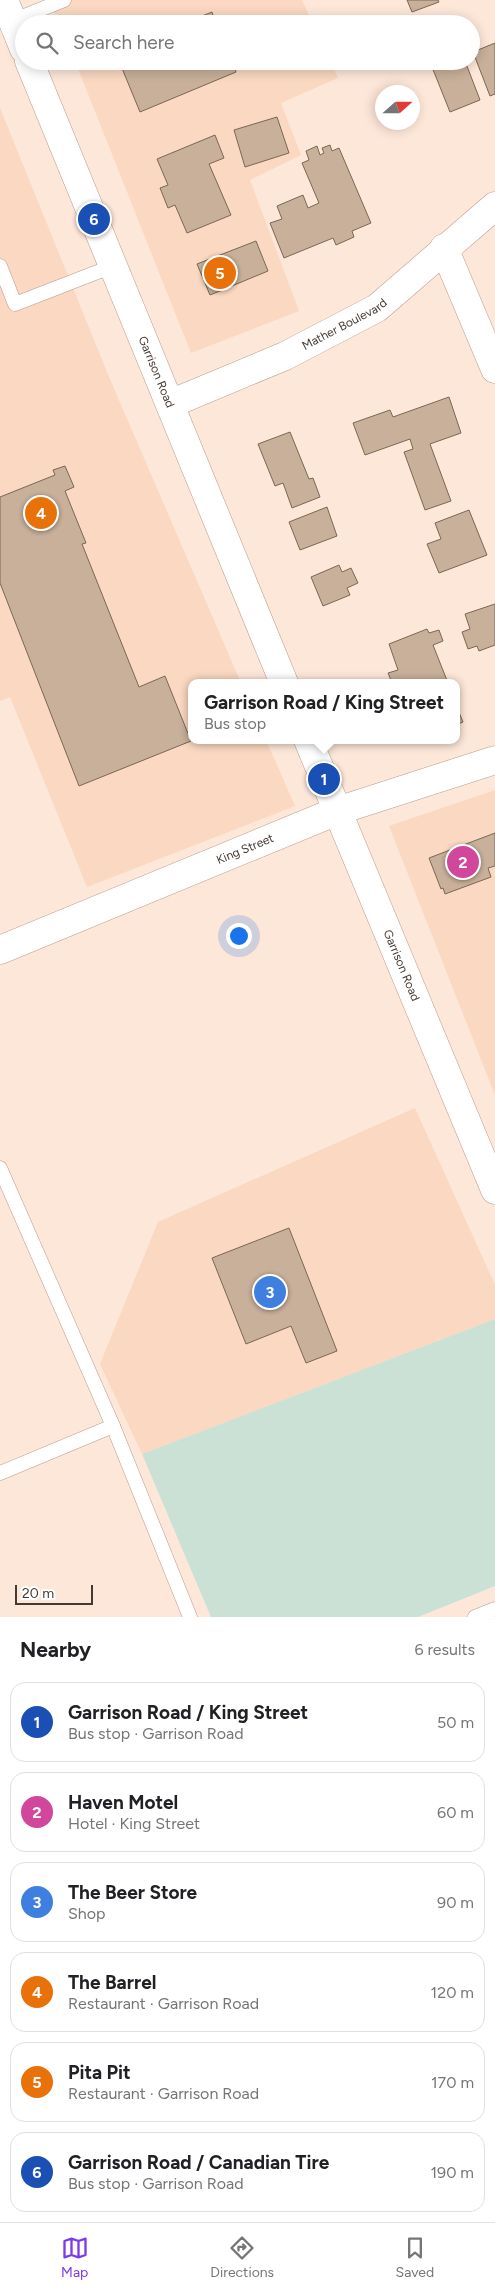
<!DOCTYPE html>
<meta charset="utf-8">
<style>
:root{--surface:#fff;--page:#f2f2f2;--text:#202124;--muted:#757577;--line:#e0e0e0;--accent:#7c3aed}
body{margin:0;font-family:Figtree,sans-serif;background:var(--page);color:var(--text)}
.compass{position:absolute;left:375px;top:85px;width:45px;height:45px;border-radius:50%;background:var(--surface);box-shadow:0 2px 12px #0003;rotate:69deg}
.scale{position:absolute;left:15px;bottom:12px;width:78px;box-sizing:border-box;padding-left:5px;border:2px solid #453a33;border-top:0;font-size:14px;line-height:18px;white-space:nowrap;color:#453a33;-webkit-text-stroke:4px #fff;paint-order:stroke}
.you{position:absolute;left:238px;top:935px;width:18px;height:18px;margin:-12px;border:4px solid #fff;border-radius:50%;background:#1a73e8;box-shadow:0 0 0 8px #1a73e833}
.badge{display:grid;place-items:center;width:32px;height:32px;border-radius:50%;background:var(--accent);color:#fff;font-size:16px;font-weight:700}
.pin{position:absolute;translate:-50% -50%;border:2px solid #fff;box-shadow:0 1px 5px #0006}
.popup{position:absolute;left:188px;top:679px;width:272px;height:65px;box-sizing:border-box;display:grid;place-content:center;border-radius:10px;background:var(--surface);filter:drop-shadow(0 1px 4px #0005);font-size:16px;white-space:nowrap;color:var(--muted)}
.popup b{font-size:19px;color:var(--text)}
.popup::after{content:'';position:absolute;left:50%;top:100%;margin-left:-10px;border:10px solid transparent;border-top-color:var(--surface)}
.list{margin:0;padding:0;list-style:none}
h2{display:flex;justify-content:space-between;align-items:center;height:65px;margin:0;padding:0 20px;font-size:21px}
h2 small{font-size:16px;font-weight:400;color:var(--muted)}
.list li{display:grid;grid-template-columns:32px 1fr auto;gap:15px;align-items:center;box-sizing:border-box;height:80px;margin:0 10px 10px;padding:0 10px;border:1px solid var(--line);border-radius:15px}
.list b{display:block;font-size:19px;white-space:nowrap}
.list p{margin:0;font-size:16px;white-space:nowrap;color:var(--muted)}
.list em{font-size:16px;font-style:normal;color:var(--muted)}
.icon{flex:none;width:28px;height:28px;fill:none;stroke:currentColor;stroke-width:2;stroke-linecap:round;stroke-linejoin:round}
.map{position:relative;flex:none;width:495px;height:1617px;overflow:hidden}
.search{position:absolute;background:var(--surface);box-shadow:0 2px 12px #0003;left:15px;right:15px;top:15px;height:55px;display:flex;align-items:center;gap:12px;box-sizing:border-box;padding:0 18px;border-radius:28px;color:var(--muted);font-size:19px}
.sheet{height:605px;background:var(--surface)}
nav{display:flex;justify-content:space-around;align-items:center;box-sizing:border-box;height:70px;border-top:1px solid var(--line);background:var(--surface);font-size:14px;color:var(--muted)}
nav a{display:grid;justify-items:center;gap:2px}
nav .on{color:var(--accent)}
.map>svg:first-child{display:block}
.built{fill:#fad8c1}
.green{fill:#cbe1d6}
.building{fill:#c8b09a;stroke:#7b6753}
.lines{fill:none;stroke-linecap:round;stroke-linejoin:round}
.service-casing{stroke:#b79d8c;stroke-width:15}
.minor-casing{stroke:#b79d8c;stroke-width:29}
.secondary-casing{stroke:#b79d8c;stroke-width:29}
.service{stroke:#fff;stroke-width:14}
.minor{stroke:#fff;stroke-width:28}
.secondary{stroke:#fff;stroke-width:28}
.labels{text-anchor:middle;stroke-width:4.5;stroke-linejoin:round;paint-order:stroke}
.street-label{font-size:12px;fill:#453a33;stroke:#fff}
</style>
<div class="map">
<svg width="495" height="1617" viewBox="0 0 495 1617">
<rect width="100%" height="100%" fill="#fde7d9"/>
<!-- built -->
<g class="built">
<polygon points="49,0 302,0 313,24 59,24"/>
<polygon points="75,61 331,61 338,78 281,103 301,155 250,180 299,311 191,353"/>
<polygon points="0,108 109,377 241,683 192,683 192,740 266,740 295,806 87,887 10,697 0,701"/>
<polygon points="495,790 495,1095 389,826"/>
<polygon points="415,1108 495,1285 495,1319 142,1454 100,1364 158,1222"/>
</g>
<!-- green -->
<polygon class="green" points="495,1319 495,1586 418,1617 211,1617 142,1454"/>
<!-- building -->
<g class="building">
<polygon points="407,0 438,0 439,2 412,12"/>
<polygon points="212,12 216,24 182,24"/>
<polygon points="495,43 495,94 490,96 473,52"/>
<polygon points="119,61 232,61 236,72 140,112"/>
<polygon points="465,61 480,100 450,112 430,62"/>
<polygon points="277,117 289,153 245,167 234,130"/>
<polygon points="215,135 224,158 209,164 231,215 187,233 175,205 168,208 160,188 168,185 157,159"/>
<polygon points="330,145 332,151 339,148 371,223 352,231 354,237 336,245 333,238 284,258 270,223 282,219 277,206 303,195 308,208 319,203 302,163 309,160 306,151 317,146 320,155 324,153 322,148"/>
<polygon points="256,241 268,271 210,295 197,264"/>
<polygon points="449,397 461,433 430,444 451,501 425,510 404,452 413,449 410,439 365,455 353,423 390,410 393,417"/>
<polygon points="290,432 309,479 313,478 320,497 292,508 283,483 275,486 258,444"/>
<polygon points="65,466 74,487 65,491 86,543 82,544 139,687 165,676 191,741 79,786 0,583 0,497 55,475 53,470"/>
<polygon points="327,507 337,536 300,550 289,522"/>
<polygon points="469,510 487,555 439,573 427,544 441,539 435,523"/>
<polygon points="339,565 342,572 351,568 358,583 347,588 350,595 323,606 311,577"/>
<polygon points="495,604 495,645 479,651 477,646 468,649 462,632 470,629 465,614"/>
<polygon points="427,629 429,633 439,630 443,641 433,645 448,683 392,683 388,673 398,670 389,644"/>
<polygon points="456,705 463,722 456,725"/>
<polygon points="495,833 495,866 488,868 491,877 445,894 443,888 441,889 429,858"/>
<polygon points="289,1228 337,1351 306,1363 291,1326 246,1344 212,1258"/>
</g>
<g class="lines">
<!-- service casing -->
<g class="service-casing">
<g id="service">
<polyline points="12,21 64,0"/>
<polyline points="0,266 15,304 113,266"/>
<polyline points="0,1168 113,1426 0,1473"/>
<polyline points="113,1426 190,1617"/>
<polyline points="475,1617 495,1609"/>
</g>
</g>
<!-- minor casing -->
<g class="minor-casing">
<g id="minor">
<polyline points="444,248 495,369"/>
<path id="s1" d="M170,404L285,356L377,308L495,206"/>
<path id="s2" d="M0,950L337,811L495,760"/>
</g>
</g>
<!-- secondary casing -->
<g class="secondary-casing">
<g id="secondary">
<polyline points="4,0 24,49"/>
<path id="s3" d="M29,61L284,683"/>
<path id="s4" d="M308,740L495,1190"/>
</g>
</g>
<!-- service -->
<use href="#service" class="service"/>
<!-- minor -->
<use href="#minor" class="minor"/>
<!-- secondary -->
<use href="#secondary" class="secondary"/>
</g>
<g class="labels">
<!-- street labels -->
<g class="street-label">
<text dy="4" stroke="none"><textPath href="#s1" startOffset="192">Mather Boulevard</textPath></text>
<text dy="4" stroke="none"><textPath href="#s3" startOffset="336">Garrison Road</textPath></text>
<text dy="4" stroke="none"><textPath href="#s2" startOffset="265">King Street</textPath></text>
<text dy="4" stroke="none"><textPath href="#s4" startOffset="244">Garrison Road</textPath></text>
</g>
</g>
</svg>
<svg class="compass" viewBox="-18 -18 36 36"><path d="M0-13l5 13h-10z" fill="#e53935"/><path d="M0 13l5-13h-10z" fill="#757577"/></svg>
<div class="scale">20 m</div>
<div class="you"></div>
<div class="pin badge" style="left:324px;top:779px;background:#1a4fb4">1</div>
<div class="popup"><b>Garrison Road / King Street</b>Bus stop</div>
<div class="pin badge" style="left:463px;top:862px;background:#d1479c">2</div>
<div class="pin badge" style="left:270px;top:1292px;background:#3f7fe0">3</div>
<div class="pin badge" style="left:41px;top:513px;background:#e8710a">4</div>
<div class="pin badge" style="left:220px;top:273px;background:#e8710a">5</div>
<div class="pin badge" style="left:94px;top:219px;background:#1a4fb4">6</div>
<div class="search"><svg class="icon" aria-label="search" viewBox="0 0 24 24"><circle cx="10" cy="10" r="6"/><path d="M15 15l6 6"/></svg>Search here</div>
</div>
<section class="sheet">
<h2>Nearby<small>6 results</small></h2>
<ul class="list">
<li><span class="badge" style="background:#1a4fb4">1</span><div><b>Garrison Road / King Street</b><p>Bus stop · Garrison Road</p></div><em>50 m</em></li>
<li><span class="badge" style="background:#d1479c">2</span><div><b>Haven Motel</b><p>Hotel · King Street</p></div><em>60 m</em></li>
<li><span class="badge" style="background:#3f7fe0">3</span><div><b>The Beer Store</b><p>Shop</p></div><em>90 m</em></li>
<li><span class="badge" style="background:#e8710a">4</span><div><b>The Barrel</b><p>Restaurant · Garrison Road</p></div><em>120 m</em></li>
<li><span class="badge" style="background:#e8710a">5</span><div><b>Pita Pit</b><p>Restaurant · Garrison Road</p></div><em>170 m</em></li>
<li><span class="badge" style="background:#1a4fb4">6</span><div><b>Garrison Road / Canadian Tire</b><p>Bus stop · Garrison Road</p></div><em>190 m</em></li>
</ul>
</section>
<nav>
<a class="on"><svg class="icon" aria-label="map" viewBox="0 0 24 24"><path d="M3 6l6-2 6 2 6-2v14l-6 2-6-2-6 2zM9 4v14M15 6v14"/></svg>Map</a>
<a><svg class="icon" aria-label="directions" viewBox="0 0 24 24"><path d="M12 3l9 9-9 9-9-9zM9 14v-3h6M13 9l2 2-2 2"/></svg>Directions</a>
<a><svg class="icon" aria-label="saved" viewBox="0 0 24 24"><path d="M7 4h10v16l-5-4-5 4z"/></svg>Saved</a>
</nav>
